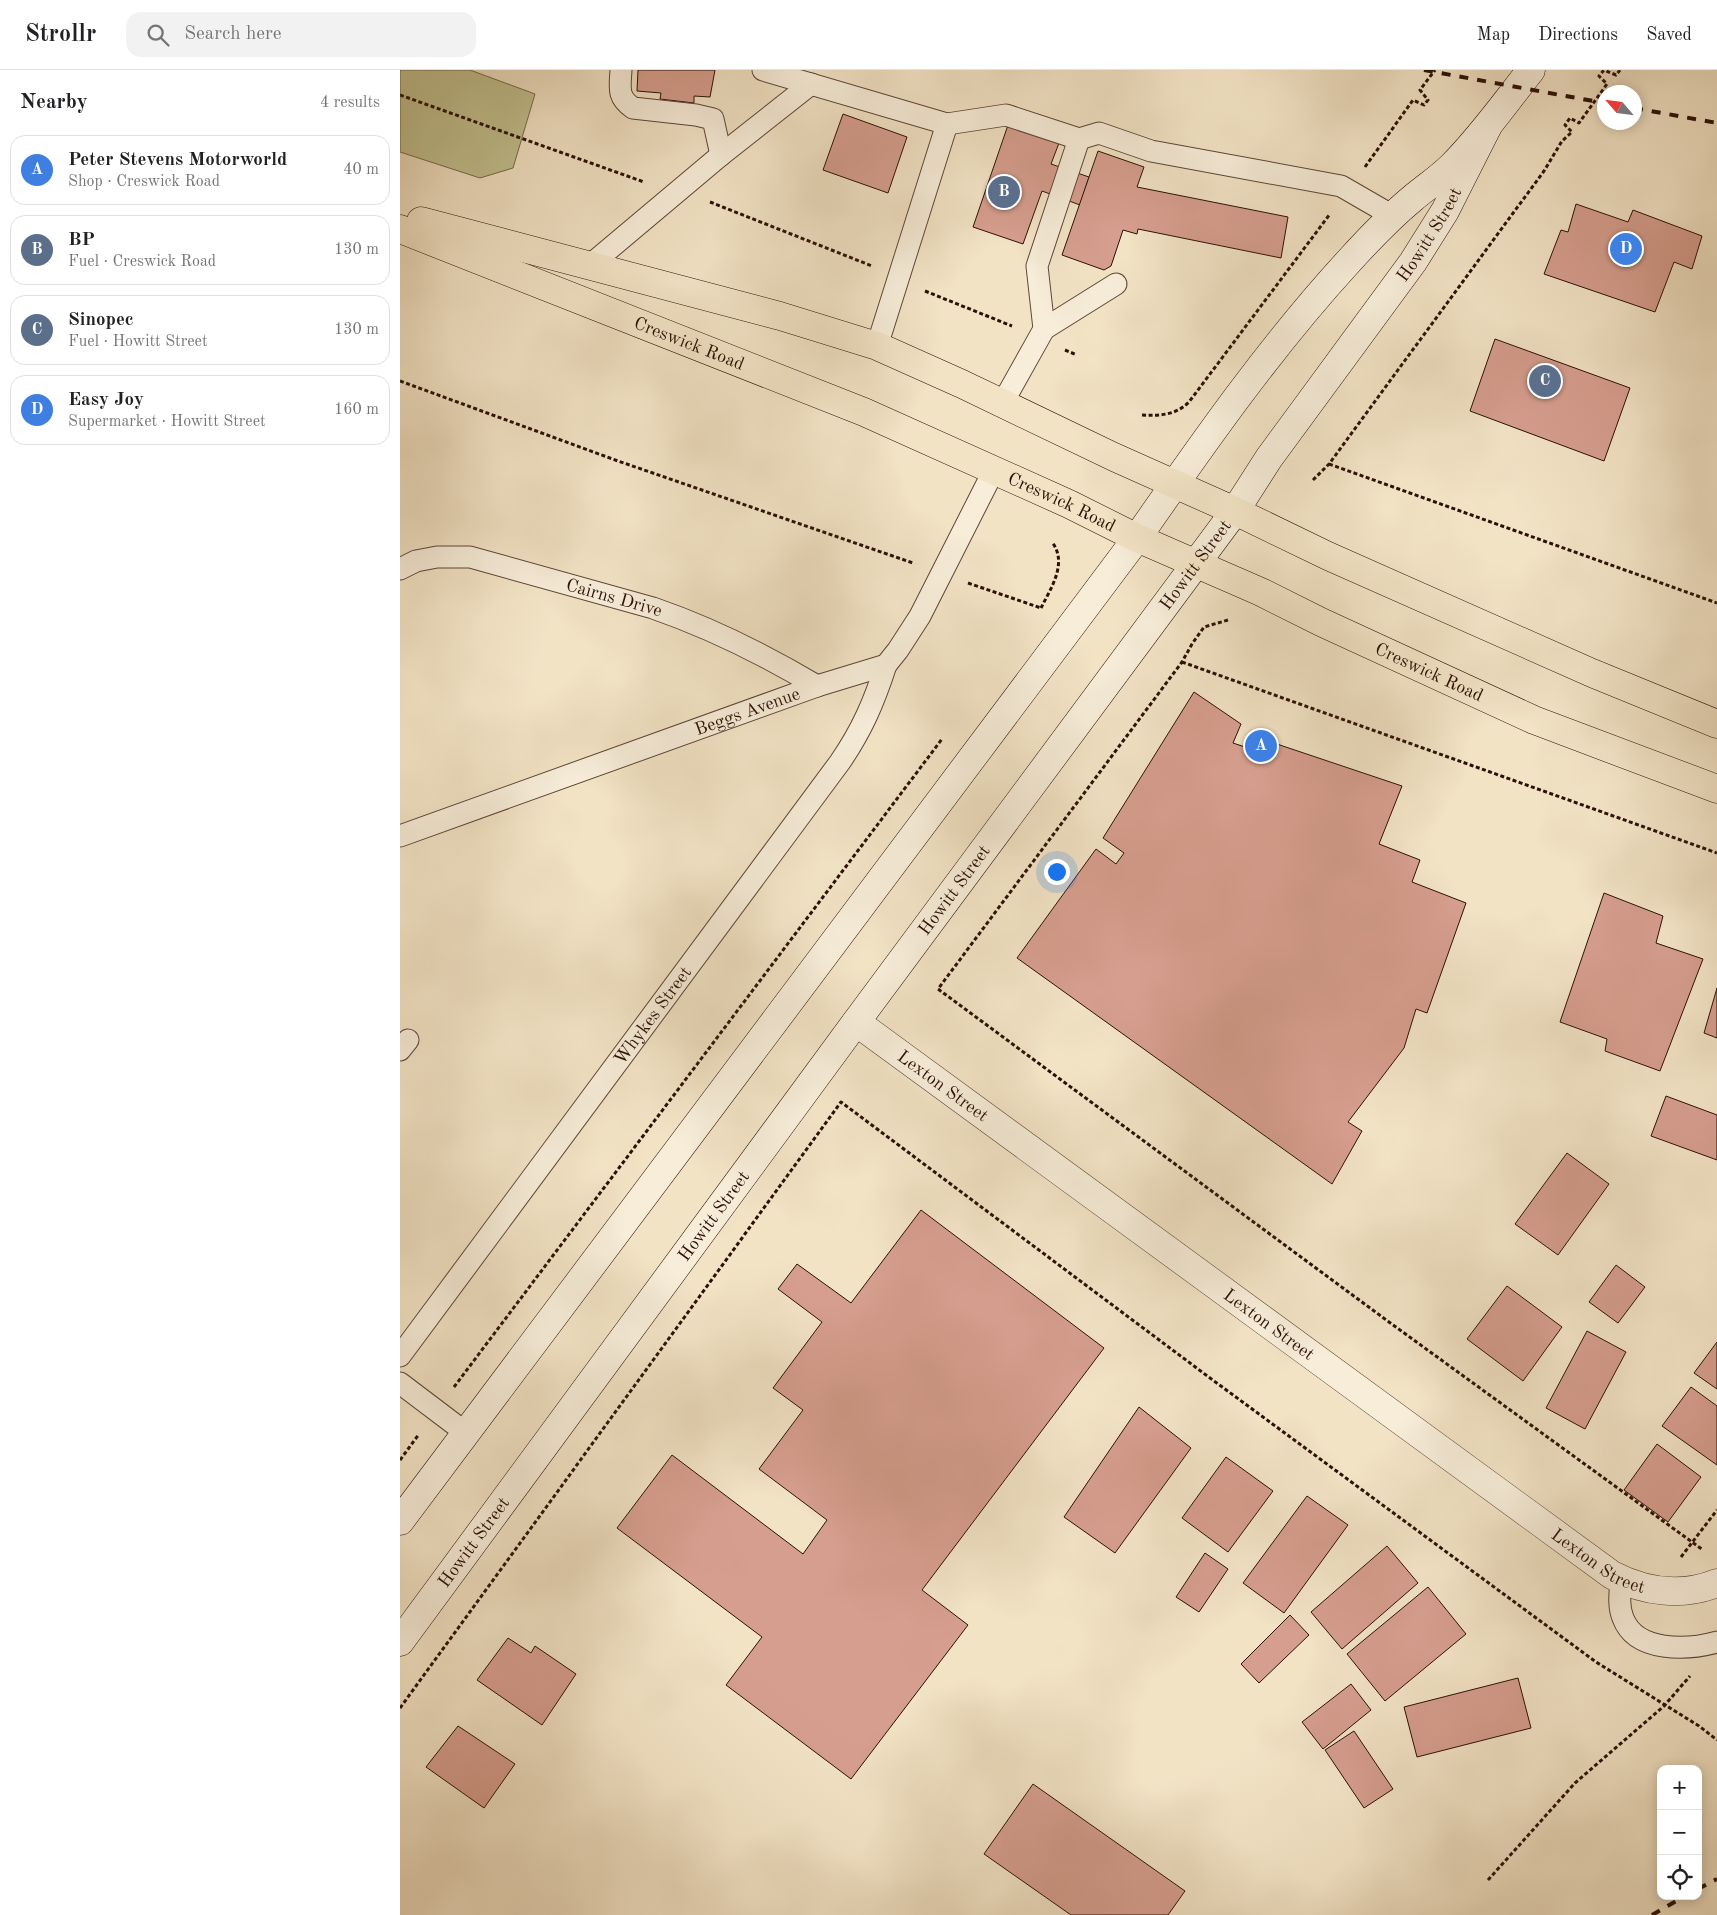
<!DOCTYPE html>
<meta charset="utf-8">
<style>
:root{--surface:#fff;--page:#f2f2f2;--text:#202124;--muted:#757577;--line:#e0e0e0;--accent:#8f2418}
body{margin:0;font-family:"Old Standard TT",serif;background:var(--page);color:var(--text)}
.controls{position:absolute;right:15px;bottom:15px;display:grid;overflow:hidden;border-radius:10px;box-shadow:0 2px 12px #0003}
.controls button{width:45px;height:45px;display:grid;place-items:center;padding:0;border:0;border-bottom:1px solid var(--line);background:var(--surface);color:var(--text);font:25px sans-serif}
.compass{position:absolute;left:1197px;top:15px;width:45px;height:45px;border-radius:50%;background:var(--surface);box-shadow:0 2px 12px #0003;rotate:298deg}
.you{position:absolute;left:656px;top:801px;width:18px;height:18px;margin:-12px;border:4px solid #fff;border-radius:50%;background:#1a73e8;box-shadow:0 0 0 8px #1a73e833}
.badge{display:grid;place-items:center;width:32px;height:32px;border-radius:50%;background:var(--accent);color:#fff;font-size:16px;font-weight:700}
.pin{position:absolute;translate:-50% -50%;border:2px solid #fff;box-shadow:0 1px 5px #0006}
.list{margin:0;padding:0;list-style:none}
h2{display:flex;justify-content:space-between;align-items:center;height:65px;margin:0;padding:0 20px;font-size:21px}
h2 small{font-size:16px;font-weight:400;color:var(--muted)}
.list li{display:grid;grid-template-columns:32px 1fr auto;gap:15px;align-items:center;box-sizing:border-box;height:70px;margin:0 10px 10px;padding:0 10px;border:1px solid var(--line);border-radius:15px}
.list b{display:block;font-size:19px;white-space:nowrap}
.list p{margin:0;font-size:16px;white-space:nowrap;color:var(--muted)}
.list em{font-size:16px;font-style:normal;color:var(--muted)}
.icon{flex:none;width:28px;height:28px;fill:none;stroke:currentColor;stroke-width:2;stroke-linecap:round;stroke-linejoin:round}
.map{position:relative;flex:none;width:1317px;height:1845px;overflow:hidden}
header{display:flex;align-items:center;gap:30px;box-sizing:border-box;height:70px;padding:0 25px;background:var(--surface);border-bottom:1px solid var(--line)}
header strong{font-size:24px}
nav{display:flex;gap:28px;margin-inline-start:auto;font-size:18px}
.search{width:350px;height:45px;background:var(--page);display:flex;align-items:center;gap:12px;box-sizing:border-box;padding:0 18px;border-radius:15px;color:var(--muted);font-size:19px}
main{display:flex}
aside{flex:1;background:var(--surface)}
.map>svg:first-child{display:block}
.green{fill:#c2c190;stroke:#77684b}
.building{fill:#d69e8e;stroke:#2c1006}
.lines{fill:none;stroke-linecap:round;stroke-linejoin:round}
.service-casing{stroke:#5e4536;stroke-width:23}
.minor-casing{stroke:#5e4536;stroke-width:29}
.secondary-casing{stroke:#2c1006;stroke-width:29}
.trunk-casing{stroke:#2c1006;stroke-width:29}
.path{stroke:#2c1006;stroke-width:3;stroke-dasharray:4 2.5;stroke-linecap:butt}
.service{stroke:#f7edd9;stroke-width:21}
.minor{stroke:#f7edd9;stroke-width:28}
.secondary{stroke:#f7edd9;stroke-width:28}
.trunk{stroke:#f2e3c5;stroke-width:28}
.rail{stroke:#2c1006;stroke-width:4;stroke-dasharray:9 9;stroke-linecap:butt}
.labels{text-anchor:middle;stroke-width:4;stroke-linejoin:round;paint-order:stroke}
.street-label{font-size:18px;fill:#2c1006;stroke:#f7edd9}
</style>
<header>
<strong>Strollr</strong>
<div class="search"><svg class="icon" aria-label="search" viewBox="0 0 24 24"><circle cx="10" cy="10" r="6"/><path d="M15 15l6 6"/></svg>Search here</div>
<nav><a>Map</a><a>Directions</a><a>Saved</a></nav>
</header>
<main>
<aside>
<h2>Nearby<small>4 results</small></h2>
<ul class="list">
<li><span class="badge" style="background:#3f7fe0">A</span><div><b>Peter Stevens Motorworld</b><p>Shop · Creswick Road</p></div><em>40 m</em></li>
<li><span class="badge" style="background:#5c6f8a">B</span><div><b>BP</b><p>Fuel · Creswick Road</p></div><em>130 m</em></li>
<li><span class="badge" style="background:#5c6f8a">C</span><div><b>Sinopec</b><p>Fuel · Howitt Street</p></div><em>130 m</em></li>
<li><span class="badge" style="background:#3f7fe0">D</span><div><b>Easy Joy</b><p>Supermarket · Howitt Street</p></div><em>160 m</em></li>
</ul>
</aside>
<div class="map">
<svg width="1317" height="1845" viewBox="0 0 1317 1845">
<rect width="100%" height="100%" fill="#f2e3c5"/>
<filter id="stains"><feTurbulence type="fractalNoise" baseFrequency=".004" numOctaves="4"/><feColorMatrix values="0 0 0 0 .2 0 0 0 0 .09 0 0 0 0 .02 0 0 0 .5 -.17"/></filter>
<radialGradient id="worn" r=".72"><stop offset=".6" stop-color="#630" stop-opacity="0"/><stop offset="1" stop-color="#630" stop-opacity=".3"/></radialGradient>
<!-- green -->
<polygon class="green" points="0,0 70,0 135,24 113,98 80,108 0,82"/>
<!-- building -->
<g class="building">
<polygon points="238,0 315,0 310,27 294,26 294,33 260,29 261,23 237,21"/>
<polygon points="443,44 507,67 488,123 423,100"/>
<polygon points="608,55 659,73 651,94 689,107 680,135 642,121 623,174 573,157"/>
<polygon points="698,81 744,97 737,117 888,147 881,188 738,159 737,164 723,160 711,196 704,200 662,185"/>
<polygon points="1176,134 1228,152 1233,140 1302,166 1292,199 1274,192 1255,242 1144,204 1161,160 1168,162"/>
<polygon points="1095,269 1230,318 1204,391 1070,341"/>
<polygon points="794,622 841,654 833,673 845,677 850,665 1002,716 979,774 1020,790 1012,812 1066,833 1027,943 1016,939 1004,978 948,1052 962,1061 932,1114 617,888 696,779 716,794 724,783 703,768"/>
<polygon points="1204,823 1263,846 1256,873 1303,889 1260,1001 1205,981 1207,969 1160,952"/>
<polygon points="1317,918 1317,968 1304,963"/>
<polygon points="1266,1026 1317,1045 1317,1090 1251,1066"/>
<polygon points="1167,1083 1209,1114 1158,1185 1115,1154"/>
<polygon points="521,1140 704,1278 522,1520 568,1555 451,1709 326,1615 362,1567 217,1458 272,1385 403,1484 427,1450 359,1399 403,1340 373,1318 422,1252 378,1219 397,1194 451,1233"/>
<polygon points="1216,1195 1245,1217 1218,1253 1189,1232"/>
<polygon points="1107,1216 1162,1257 1123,1311 1067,1269"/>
<polygon points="1187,1261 1226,1282 1185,1359 1146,1338"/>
<polygon points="1317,1272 1317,1319 1294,1303"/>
<polygon points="1291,1317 1317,1336 1317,1395 1262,1356"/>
<polygon points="739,1337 791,1378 715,1483 664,1447"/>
<polygon points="1257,1374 1301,1407 1268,1452 1224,1420"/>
<polygon points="826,1387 873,1421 828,1482 782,1448"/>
<polygon points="907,1426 948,1455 884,1543 843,1513"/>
<polygon points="987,1476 1018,1513 942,1579 911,1542"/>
<polygon points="805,1483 828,1499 799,1542 776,1527"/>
<polygon points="1028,1517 1066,1564 985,1631 947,1584"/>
<polygon points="890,1545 909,1565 859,1613 841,1594"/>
<polygon points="108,1568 131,1583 135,1576 176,1604 142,1655 77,1610"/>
<polygon points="1118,1608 1131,1658 1017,1687 1004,1637"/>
<polygon points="951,1614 971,1640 923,1679 902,1652"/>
<polygon points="58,1656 115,1694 84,1738 26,1697"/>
<polygon points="954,1661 993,1719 964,1738 925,1680"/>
<polygon points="633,1714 785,1821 768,1845 671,1845 584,1784"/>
</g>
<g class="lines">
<!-- service casing -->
<g class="service-casing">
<g id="service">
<path d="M221,0C220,18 217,27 233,38L296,45L313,49L321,85"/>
<polyline points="363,0 547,54 477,276"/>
<polyline points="547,54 606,45 679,69 637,196 644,259 602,334"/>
<polyline points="679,69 699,63 751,81 941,116 993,146"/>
<polyline points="189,196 321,85 411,14"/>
<polyline points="644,259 716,214"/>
<path id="s1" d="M0,499L16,491L37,487H70L253,538C311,558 365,585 417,616"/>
<path id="s2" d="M0,766L417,616L486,595L498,580L520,546L594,400"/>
<polyline points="0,980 8,970"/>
<path id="s3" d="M0,1286L440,692C462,660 474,632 486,595"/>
<polyline points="0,1313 66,1363"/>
<path d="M1221,1510C1220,1523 1218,1536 1223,1548C1236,1583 1288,1580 1317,1572"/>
</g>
</g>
<!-- minor casing -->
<g class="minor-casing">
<g id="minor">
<path id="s4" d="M456,952L1212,1505C1245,1522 1282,1527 1317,1513"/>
</g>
</g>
<!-- secondary casing -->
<g class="secondary-casing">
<g id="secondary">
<path d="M0,1451L737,468C803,373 870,277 949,191C969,169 990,147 1013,128C1026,117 1040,108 1052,96C1081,67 1105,33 1131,0"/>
<path id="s5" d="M0,1572L456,952L835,441L869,388L1013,192L1045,141L1088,56"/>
</g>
</g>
<!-- trunk casing -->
<g class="trunk-casing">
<g id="trunk">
<polyline points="21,151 380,246 477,276 562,314 714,387 835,441 928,486 1192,603 1317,654"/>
<path id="s6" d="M0,159L464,342L669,434L737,468L861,522L921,552L1134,650L1317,719"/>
</g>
</g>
<!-- path -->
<g class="path">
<polyline points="0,25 244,112"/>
<polyline points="965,97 1013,30 1024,35 1028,30 1020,20 1035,0"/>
<polyline points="310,132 472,196"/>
<polyline points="525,221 612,256"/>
<polyline points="665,280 677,285"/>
<polyline points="0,311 218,391 513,493"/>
<path d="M742,345C760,346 776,345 789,332L930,144"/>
<polyline points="929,394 1317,533"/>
<polyline points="913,410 929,394 1144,101 1162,71 1172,62 1165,55 1170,48 1179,53 1207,14 1199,6 1204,0 1216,5 1220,0"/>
<polyline points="568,513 641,538"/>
<path d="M641,538C651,518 668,493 652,472"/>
<polyline points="828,550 804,557 792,574 782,592 538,919 989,1252 1303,1480"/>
<polyline points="782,592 1317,783"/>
<polyline points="54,1317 542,669"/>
<polyline points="0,1390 19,1364"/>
<polyline points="1281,1487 1317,1440"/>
<polyline points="0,1638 441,1032 810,1308 1196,1592 1299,1656 1317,1670"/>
<polyline points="1088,1810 1175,1713 1264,1636 1290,1606"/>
</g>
<!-- service -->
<use href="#service" class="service"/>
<!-- minor -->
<use href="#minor" class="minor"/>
<!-- secondary -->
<use href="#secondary" class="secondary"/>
<!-- trunk -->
<use href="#trunk" class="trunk"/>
<!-- rail -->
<g class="rail">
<polyline points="1024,0 1204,33"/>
<polyline points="1234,38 1317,53"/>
<polyline points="1298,1819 1317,1809"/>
<polyline points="1252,1845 1285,1826"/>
</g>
</g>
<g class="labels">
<!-- street labels -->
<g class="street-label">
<text dy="6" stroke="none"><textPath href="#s5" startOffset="1744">Howitt Street</textPath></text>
<text dy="6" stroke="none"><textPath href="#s6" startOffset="311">Creswick Road</textPath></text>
<text dy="6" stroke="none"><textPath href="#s6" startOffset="716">Creswick Road</textPath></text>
<text dy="6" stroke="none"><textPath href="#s5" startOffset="1339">Howitt Street</textPath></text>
<text dy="6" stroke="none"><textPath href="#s1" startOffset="222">Cairns Drive</textPath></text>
<text dy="6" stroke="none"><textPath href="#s6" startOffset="1121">Creswick Road</textPath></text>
<text dy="6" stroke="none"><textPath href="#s2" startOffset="369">Beggs Avenue</textPath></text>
<text dy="6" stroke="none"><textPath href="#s5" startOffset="934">Howitt Street</textPath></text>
<text dy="6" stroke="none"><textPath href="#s3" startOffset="424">Whykes Street</textPath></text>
<text dy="6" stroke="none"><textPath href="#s4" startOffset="108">Lexton Street</textPath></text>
<text dy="6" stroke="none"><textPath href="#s5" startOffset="529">Howitt Street</textPath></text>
<text dy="6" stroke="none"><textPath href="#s4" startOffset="512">Lexton Street</textPath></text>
<text dy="6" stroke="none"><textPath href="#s5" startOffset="124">Howitt Street</textPath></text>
<text dy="6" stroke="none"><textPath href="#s4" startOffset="918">Lexton Street</textPath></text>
</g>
</g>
<rect width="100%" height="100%" filter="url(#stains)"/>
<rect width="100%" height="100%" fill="url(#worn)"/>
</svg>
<div class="controls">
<button>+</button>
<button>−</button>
<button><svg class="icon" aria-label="locate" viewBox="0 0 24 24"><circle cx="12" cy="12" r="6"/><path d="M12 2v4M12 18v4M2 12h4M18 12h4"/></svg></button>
</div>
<svg class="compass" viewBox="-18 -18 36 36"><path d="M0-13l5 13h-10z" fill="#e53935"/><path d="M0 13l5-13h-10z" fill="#757577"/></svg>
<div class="you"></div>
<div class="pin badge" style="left:861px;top:676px;background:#3f7fe0">A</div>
<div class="pin badge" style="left:604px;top:122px;background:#5c6f8a">B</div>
<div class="pin badge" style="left:1145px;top:311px;background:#5c6f8a">C</div>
<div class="pin badge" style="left:1226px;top:179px;background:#3f7fe0">D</div>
</div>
</main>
